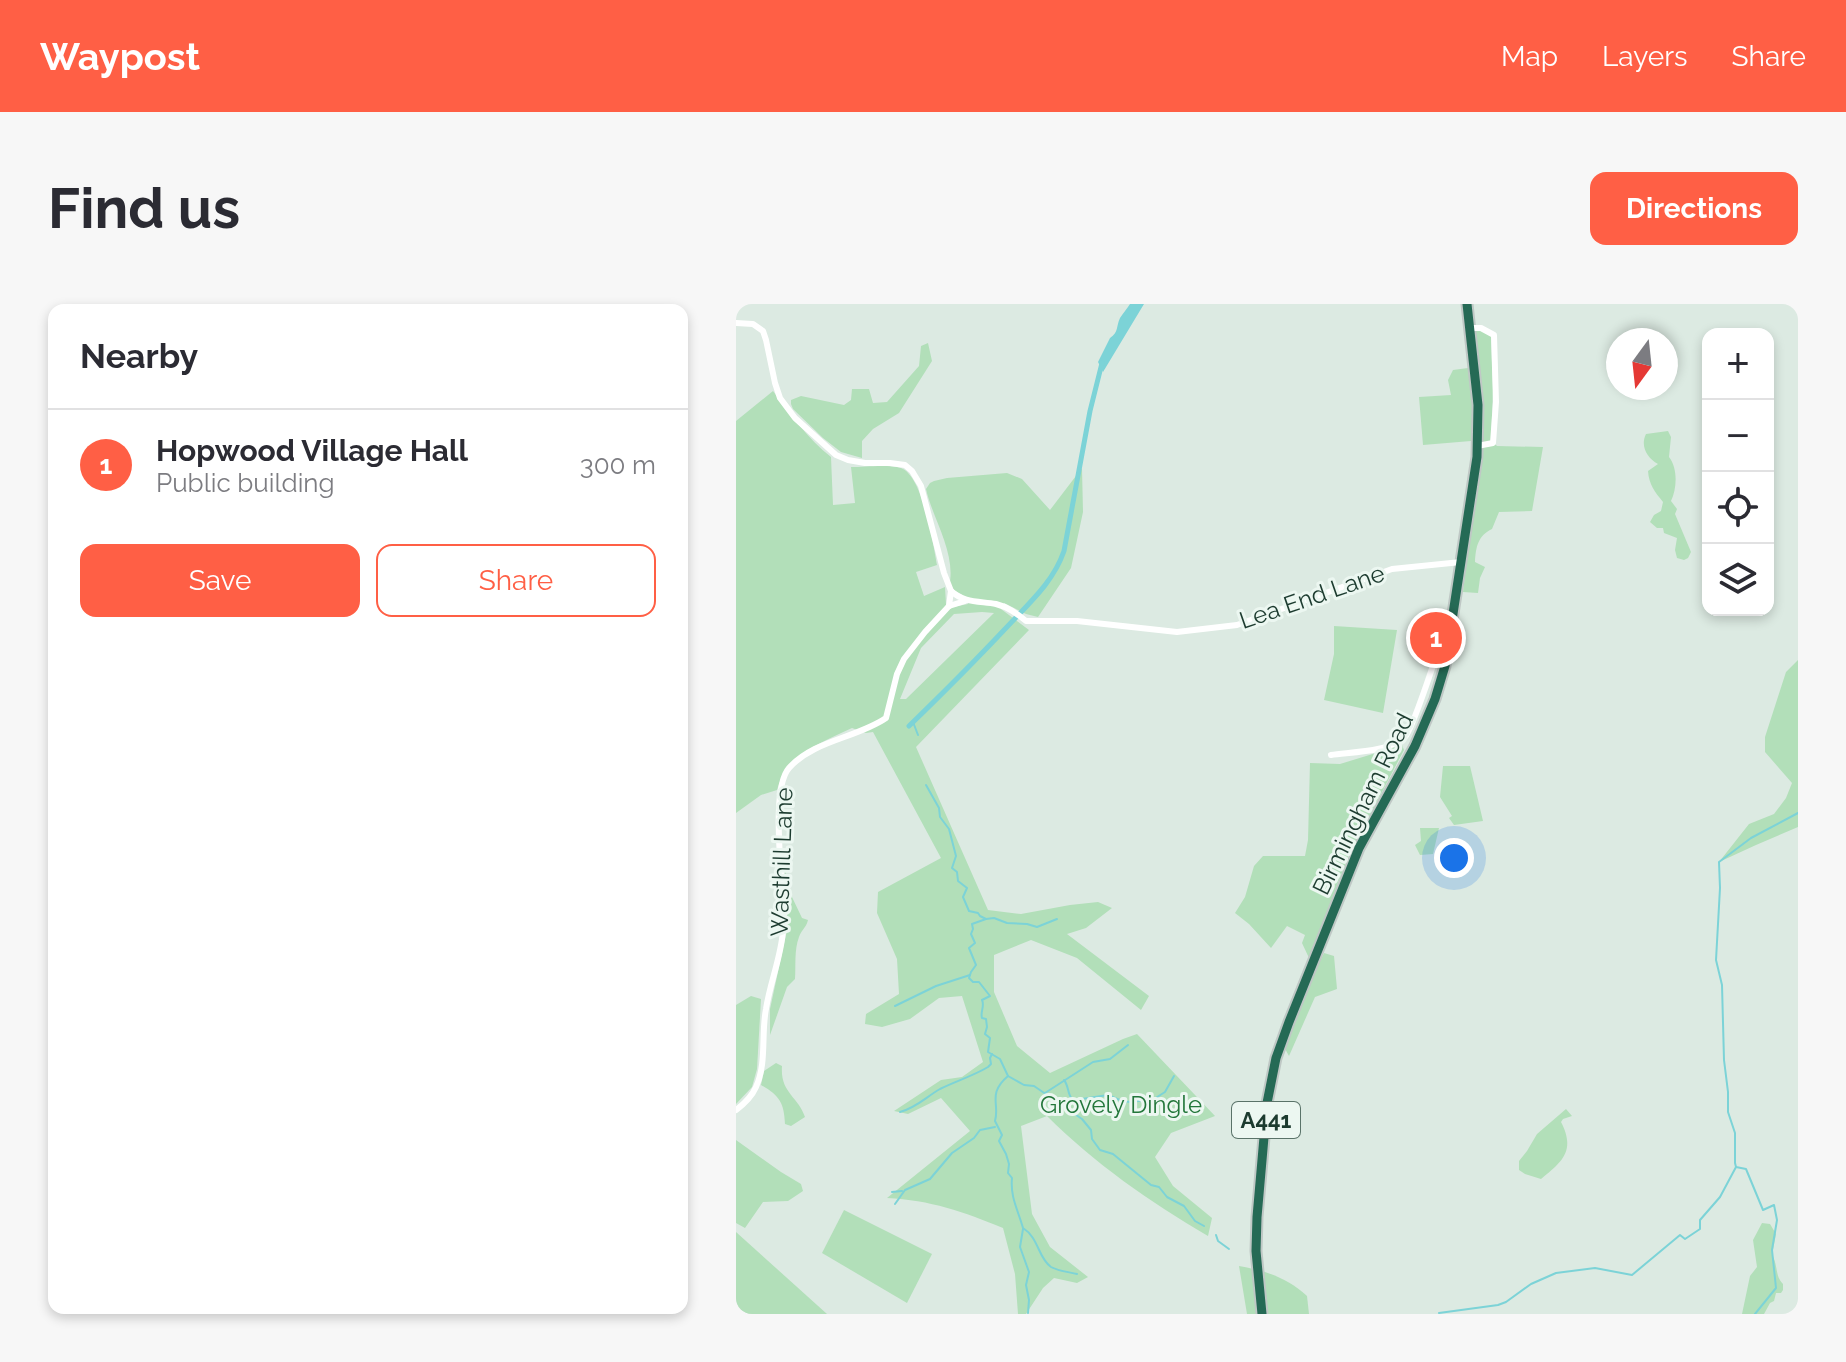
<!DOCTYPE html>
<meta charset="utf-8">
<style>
:root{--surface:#fff;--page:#f7f7f7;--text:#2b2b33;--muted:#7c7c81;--line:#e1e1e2;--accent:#ff5f45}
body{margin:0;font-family:Raleway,sans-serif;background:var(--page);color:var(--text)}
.controls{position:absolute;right:24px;top:24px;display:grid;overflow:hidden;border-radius:16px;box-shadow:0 4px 12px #0003}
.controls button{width:72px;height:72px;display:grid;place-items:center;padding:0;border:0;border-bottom:2px solid var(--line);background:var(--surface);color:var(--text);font:40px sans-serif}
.compass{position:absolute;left:870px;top:24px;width:72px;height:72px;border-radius:50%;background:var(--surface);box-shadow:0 4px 12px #0003;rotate:195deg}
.you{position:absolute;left:718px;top:554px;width:28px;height:28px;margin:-20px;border:6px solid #fff;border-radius:50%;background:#1a73e8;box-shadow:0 0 0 12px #1a73e833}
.badge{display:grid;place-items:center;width:52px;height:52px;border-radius:50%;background:var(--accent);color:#fff;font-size:26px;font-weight:700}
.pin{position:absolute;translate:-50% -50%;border:4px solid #fff;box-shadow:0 2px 8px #0006}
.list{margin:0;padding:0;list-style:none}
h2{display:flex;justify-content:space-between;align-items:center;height:104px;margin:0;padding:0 32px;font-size:34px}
h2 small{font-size:26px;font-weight:400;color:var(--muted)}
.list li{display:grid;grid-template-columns:52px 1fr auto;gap:24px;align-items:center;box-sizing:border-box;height:112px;padding:0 32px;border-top:2px solid var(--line)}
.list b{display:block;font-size:30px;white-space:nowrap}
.list p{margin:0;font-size:26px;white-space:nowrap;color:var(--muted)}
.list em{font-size:26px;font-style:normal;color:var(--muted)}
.actions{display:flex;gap:16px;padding:24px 32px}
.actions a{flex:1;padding:18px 0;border:2px solid var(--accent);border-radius:16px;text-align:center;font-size:28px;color:var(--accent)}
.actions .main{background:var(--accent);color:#fff}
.icon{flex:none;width:44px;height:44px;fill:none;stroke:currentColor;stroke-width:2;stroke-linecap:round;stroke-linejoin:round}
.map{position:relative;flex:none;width:1062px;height:1010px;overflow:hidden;border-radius:16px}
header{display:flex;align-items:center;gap:48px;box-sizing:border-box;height:112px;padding:0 40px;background:var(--accent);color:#fff}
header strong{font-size:38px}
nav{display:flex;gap:44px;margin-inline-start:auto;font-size:28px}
.intro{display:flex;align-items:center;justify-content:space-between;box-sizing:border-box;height:192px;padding:0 48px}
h1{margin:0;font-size:56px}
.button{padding:20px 36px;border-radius:16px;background:var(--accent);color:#fff;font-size:28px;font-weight:700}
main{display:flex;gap:48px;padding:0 48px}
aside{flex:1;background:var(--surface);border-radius:16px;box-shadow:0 4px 12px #0003}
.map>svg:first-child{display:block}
.green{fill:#b2dfb9;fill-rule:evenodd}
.water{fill:#7cd3d7}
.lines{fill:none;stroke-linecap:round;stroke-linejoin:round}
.stream{stroke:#7cd3d7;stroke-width:2}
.canal{stroke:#7cd3d7;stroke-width:5}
.highway-casing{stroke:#bfc8c5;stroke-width:13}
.minor{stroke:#fff;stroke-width:6}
.highway{stroke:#256a55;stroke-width:9}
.labels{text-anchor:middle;stroke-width:6;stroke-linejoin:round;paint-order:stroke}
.shield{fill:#ecf7f1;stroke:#5a7369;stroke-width:2}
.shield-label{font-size:22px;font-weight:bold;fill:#1c3b2f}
.street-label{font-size:24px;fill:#1c3b2f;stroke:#ecf7f1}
.park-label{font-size:24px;fill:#22763a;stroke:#ecf7f1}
</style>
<header>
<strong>Waypost</strong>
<nav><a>Map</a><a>Layers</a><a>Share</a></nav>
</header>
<div class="intro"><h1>Find us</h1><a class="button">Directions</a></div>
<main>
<aside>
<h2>Nearby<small></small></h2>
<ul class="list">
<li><span class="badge">1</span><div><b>Hopwood Village Hall</b><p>Public building</p></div><em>300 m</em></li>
</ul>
<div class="actions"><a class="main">Save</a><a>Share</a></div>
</aside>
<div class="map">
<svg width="1062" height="1010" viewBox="0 0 1062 1010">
<rect width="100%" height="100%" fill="#dceae2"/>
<!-- green -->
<g class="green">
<path d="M739,26H745L755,32L757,86L755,136L761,142L807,143L796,207L763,208L756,225C742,232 740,242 739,258L749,263L744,274L742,289L727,288L744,149L745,102Z"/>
<polygon points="192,39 196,57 163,109 137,125 126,137 126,154 105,148 87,134 57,105 55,100 55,96 65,92 108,101 115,96 116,85 133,85 137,99 151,98 183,62 185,42"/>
<polygon points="732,64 738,110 735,137 687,141 683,93 715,91 712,76 717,66"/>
<path d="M37,87C55,111 72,135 95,153L97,201L119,199L115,163C129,163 152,160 165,164C187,172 197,239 201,261L180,268L188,292L209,283L210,300L217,303L232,300L233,295L213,283C221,250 197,216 190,185L194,179L198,177L211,174L271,169L286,175L314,206L346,164L347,208L335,264L302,313L290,310L268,299L265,305L293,326L180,443L252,606L285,610L334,601L362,598L376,604L350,624L331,630L413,692L405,706L341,654L295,636L258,651V688L281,742L314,769L387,735L401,730L479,812L435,829L419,853L437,882L476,914L472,932C414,898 358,859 311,812L285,822L296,910L314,943L352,973L341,979L318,974L307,984L290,1010H282L279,970L267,924C228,908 194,896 151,894L234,827L205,794L172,810L158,807L205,776L226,773L247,758L226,692L203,694L174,715L146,723L129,720L130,710L163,690L161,655L141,609L142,588L205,554L137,428L130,429L116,424C83,440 52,449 41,486L25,491L0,509V117ZM246,308L258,309L170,395H164L185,344L218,310Z"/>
<path d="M932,127L935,133L933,153C942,164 941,185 935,197L941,205L939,210L955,248L952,254L948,256L941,254L939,246L941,234L928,229L927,224H921L914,218L918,211L925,207L927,198C919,188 913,181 912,167L922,160C911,154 904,142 910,130Z"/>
<polygon points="598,322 661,326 647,409 588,396 598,350"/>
<polygon points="1062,356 1062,523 1020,541 983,558 1013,520 1038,510 1050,494 1056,479 1029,448 1029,433 1050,368"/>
<polygon points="666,441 668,446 612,553 573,654 566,639 569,631 551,622 535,644 513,620 499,609 509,593 518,562 527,552 569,552 572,536 574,459 604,460"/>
<polygon points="707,462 734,462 747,517 718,521 713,514 716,512 704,493"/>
<polygon points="684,524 703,524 697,550 684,551 679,541 685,537"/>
<path d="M49,565L55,591L66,614L72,616C70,624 66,625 63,633C58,646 60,662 59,675L51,683L34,731V705L51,626V592Z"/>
<polygon points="588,649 598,652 601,685 579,693 553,752 548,743 578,669"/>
<polygon points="15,692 25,695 21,765 16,783 0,800 0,701"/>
<path d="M40,759L46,762C44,789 62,792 69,813L55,822L49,820C48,799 44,792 25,781L28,767Z"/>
<path d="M830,805L836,812L827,815L825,818C840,847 826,858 805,875L789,870L783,866V857L791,847L801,830Z"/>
<polygon points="0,836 45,868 65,880 67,887 52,897 27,898 9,924 0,919"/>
<polygon points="108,906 196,950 171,999 86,949"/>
<path d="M1026,919L1034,920L1040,930L1036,951C1042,960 1039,973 1047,980V986L1045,989H1040L1038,997L1034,999L1028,1010H1006L1014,972L1021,963L1017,936Z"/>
<polygon points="0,928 91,1010 0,1010"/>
<path d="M503,962C530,967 550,973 571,992L573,1010H511Z"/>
</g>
<!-- water -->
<path class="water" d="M394,0H408L367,68L362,58L374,34C383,28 380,22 384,14C387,9 391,5 394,0Z"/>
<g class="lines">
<!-- stream -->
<g class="stream">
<polyline points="177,418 182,431"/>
<path d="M190,481L203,504L204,513L213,525L220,552L216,564L221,568L222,577L231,584L227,593L233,607L242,609L244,612L250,615L236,620L237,625L235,630L239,639L233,644L240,661L235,668L233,674L237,678H243L254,692L246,696C249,702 244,708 246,714L250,715L251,723L249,730L254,734L252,748L264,755L272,772C251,790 264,800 259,817L266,831L263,837L270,850L273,860L272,869L276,874C274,893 282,906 287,924C303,934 302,954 315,963C322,967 333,968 341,970"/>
<polyline points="250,615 258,614 271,619 291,620 301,623 321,615"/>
<polyline points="159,702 200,682 234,671"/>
<polyline points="272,772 288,781 298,782 346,815 355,826 356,835 364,846 377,850 415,881 423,883 431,893 448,902 459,917 468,922"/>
<path d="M328,776C333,782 331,789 336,795H346L372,791L386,797L394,798L418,795L429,788L438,772"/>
<polyline points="309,789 357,758 374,755 392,741"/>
<polyline points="419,795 439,798 462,807 467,804"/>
<path d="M164,808C180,804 190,793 204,785C220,777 237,772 252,763L255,760L254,754L256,750"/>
<polyline points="156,888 166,887"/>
<polyline points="159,900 169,886 194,875 216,849 238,834 244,826 259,823"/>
<polyline points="287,925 284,943 293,968 290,981 293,996 292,1009"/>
<polyline points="480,931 482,937 493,945"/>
<polyline points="703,1009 762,1001 770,998 795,980 820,969 859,964 896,971 944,931 949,935 964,925 964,916 984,893 1000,863"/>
<polyline points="1019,1010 1040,984 1036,946 1041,916 1038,901 1027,906 1010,865 1000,863 999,859 999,829 992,808 992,788 988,756 986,681 980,656 984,584 983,558 1015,534 1062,509"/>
</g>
<!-- canal -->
<path class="canal" d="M173,422C206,390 238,358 269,325C292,300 317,279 328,247L354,107L366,59"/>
<!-- highway casing -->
<g class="highway-casing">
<polyline id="highway" points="526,1010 520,947 521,913 531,799 540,754 553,718 623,544 679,442 699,395 709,362 741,153 742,101 731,0"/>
</g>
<!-- minor -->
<g class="minor">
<polyline points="0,19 17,20 27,27 30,36 39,79 44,94 59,114 100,151 112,156 129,159 154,159 169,161 176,167 185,182 208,269 215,287 213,302"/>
<polyline points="734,24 745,24 758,31 760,98 757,139 741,142"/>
<path d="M215,287C228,299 243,297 260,300C272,303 280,309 290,317H341L441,328L501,321L656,265L725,258"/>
<path d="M595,451C615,448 654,448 669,433C676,426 694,370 699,356L711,352"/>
<path d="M0,806C8,800 16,792 20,783C31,759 25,730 30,705C34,679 45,653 47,627C50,592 32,488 53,464C78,436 121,434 150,414L161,370L168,355L189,328L213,302L229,297"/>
</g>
<!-- highway -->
<use href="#highway" class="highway"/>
</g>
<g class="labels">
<!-- shield labels -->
<rect class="shield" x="496" y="798" width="68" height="36" rx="6"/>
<g class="shield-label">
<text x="530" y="824">A441</text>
</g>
<!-- street labels -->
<g class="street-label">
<text transform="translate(576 293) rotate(-19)" y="8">Lea End Lane</text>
<text transform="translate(627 500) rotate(-64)" y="8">Birmingham Road</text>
<text transform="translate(46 558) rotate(-88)" y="8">Wasthill Lane</text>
</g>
<!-- park labels -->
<g class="park-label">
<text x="385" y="809">Grovely Dingle</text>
</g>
</g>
</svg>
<div class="controls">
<button>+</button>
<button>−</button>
<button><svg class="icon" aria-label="locate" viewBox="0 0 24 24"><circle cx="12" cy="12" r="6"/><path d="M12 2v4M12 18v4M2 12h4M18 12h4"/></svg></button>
<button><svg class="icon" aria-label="layers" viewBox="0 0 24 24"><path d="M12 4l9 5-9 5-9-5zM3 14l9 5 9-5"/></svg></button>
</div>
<svg class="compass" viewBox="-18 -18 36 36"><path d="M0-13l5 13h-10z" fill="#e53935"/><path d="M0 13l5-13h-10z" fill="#7c7c81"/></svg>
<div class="you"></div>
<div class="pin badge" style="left:700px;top:334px">1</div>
</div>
</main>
